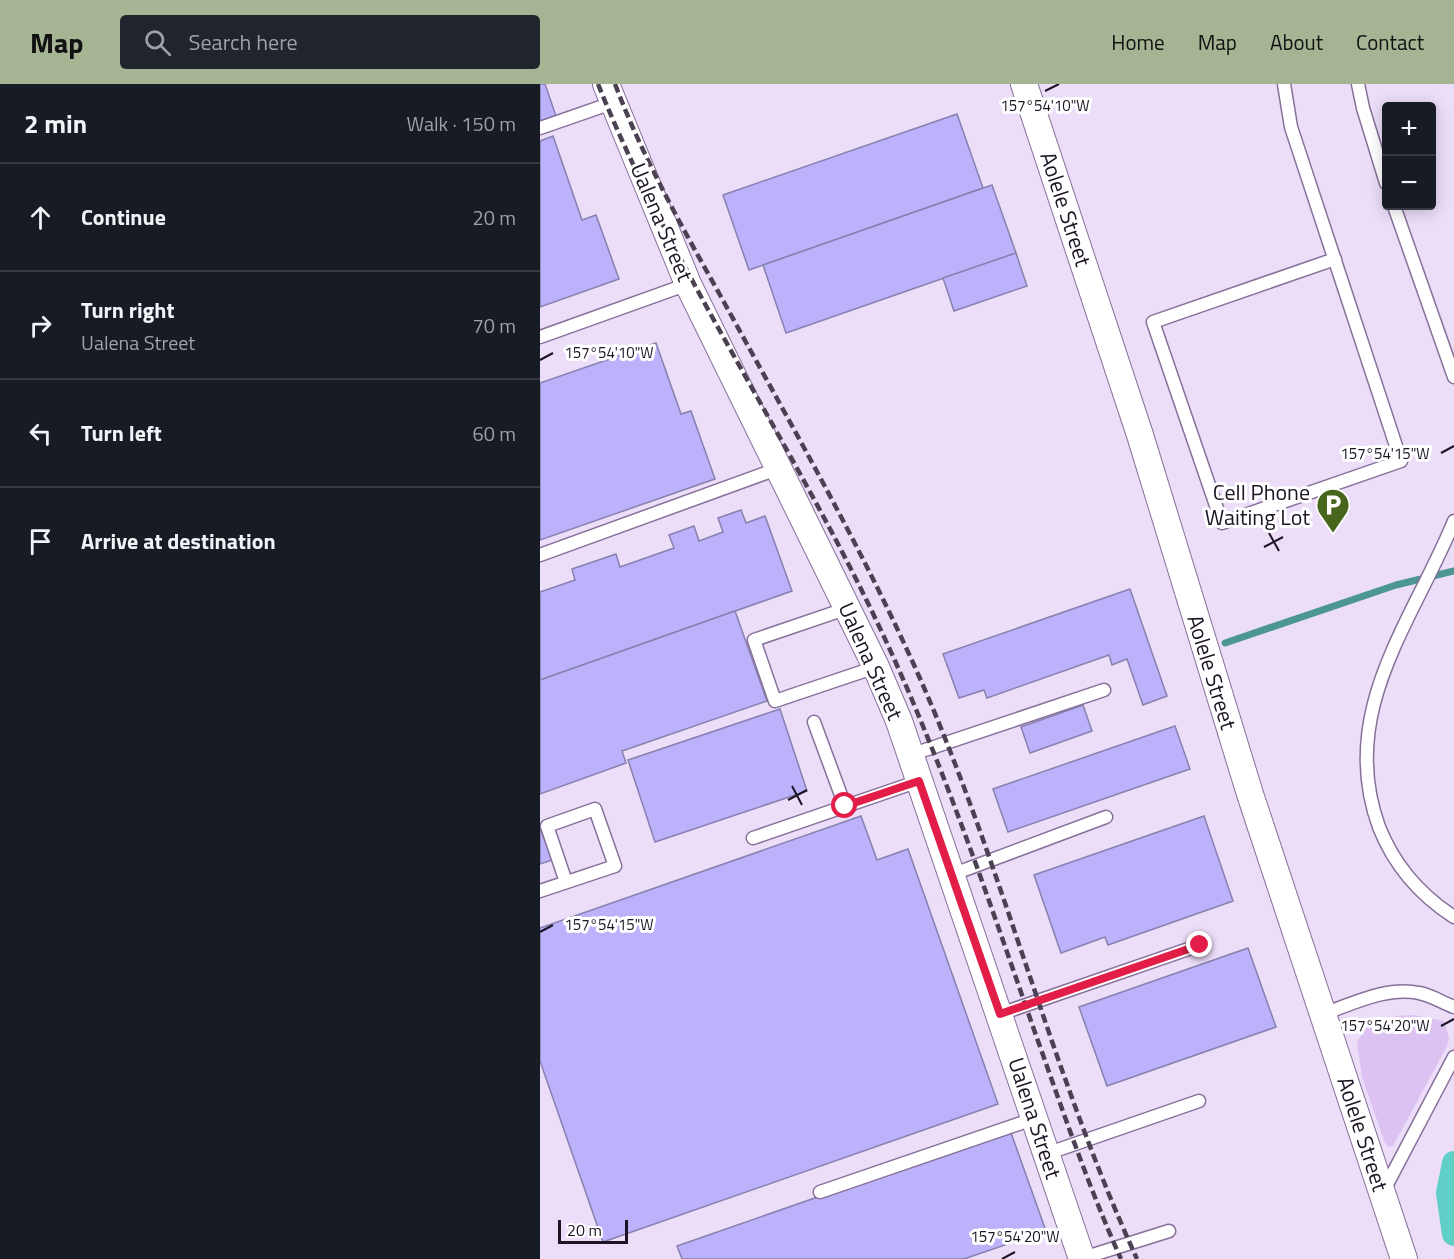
<!DOCTYPE html>
<meta charset="utf-8">
<style>
:root{--surface:#171b24;--page:#20242c;--text:#f1f3f6;--muted:#9ea1a6;--line:#363941;--accent:#a5b493}
body{margin:0;font-family:"Titillium Web",sans-serif;background:var(--page);color:var(--text)}
.controls{position:absolute;right:18px;top:18px;display:grid;overflow:hidden;border-radius:6px;box-shadow:0 3px 15px #0003}
.controls button{width:54px;height:54px;display:grid;place-items:center;padding:0;border:0;border-bottom:2px solid var(--line);background:var(--surface);color:var(--text);font:30px sans-serif}
.scale{position:absolute;left:18px;bottom:15px;width:70px;box-sizing:border-box;padding-left:6px;border:3px solid #1c1323;border-top:0;font-size:16px;line-height:21px;white-space:nowrap;color:#1c1323;-webkit-text-stroke:4px #fff;paint-order:stroke}
.stop{position:absolute;width:18px;height:18px;margin:-14px;border:4px solid #e11d48;border-radius:50%;background:#fff}
.stop.end{background:#e11d48;border-color:#fff;box-shadow:0 2px 6px #0008}
.list{margin:0;padding:0;list-style:none}
h2{display:flex;justify-content:space-between;align-items:center;height:78px;margin:0;padding:0 24px;font-size:26px}
h2 small{font-size:20px;font-weight:400;color:var(--muted)}
.list li{display:grid;grid-template-columns:39px 1fr auto;gap:18px;align-items:center;box-sizing:border-box;height:108px;padding:0 24px;border-top:2px solid var(--line)}
.list b{display:block;font-size:22px;white-space:nowrap}
.list p{margin:0;font-size:20px;white-space:nowrap;color:var(--muted)}
.list em{font-size:20px;font-style:normal;color:var(--muted)}
.icon{flex:none;width:33px;height:33px;fill:none;stroke:currentColor;stroke-width:2;stroke-linecap:round;stroke-linejoin:round}
.map{position:relative;flex:none;width:914px;height:1175px;overflow:hidden}
header{display:flex;align-items:center;gap:36px;box-sizing:border-box;height:84px;padding:0 30px;background:var(--accent);color:#111}
header strong{font-size:28px}
nav{display:flex;gap:33px;margin-inline-start:auto;font-size:21px}
.search{width:420px;height:54px;background:var(--page);display:flex;align-items:center;gap:15px;box-sizing:border-box;padding:0 21px;border-radius:6px;color:var(--muted);font-size:22px}
main{display:flex}
aside{flex:1;background:var(--surface)}
.map>svg:first-child{display:block}
.green{fill:#dcc2f3}
.lines{fill:none;stroke-linecap:round;stroke-linejoin:round}
.stream{stroke:#4c9796;stroke-width:7}
.canal{stroke:#60cfc7;stroke-width:24}
.building{fill:#bbb2fb;stroke:#8681ae;stroke-width:1.5}
.service-casing{stroke:#877099;stroke-width:15}
.minor-casing{stroke:#877099;stroke-width:28}
.service{stroke:#fff;stroke-width:12}
.minor{stroke:#fff;stroke-width:26}
.rail{stroke:#4b4153;stroke-width:4.5;stroke-dasharray:9 4.5;stroke-linecap:butt}
.route{stroke:#e11d48;stroke-width:8}
.ticks{fill:none;stroke:#1c1323;stroke-width:2}
.labels{text-anchor:middle;stroke-width:6;stroke-linejoin:round;paint-order:stroke}
.street-label{font-size:22px;fill:#1c1323;stroke:#fff}
.poi-label{font-size:22px;fill:#1c1323;stroke:#fff;text-anchor:end}
.ticks-label{font-size:15px;text-anchor:middle;fill:#1c1323;stroke:#fff;stroke-width:6;stroke-linejoin:round;paint-order:stroke}
</style>
<header>
<strong>Map</strong>
<div class="search"><svg class="icon" aria-label="search" viewBox="0 0 24 24"><circle cx="10" cy="10" r="6"/><path d="M15 15l6 6"/></svg>Search here</div>
<nav><a>Home</a><a>Map</a><a>About</a><a>Contact</a></nav>
</header>
<main>
<aside>
<h2>2 min<small>Walk · 150 m</small></h2>
<ul class="list">
<li><svg class="icon" aria-label="ahead" viewBox="0 0 24 24"><path d="M12 20V5M6 11l6-6 6 6"/></svg><div><b>Continue</b></div><em>20 m</em></li>
<li><svg class="icon" aria-label="right" viewBox="0 0 24 24"><path d="M7 20v-9h11M14 6l5 5-5 5"/></svg><div><b>Turn right</b><p>Ualena Street</p></div><em>70 m</em></li>
<li><svg class="icon" aria-label="left" viewBox="0 0 24 24"><path d="M17 20v-9H6M10 6l-5 5 5 5"/></svg><div><b>Turn left</b></div><em>60 m</em></li>
<li><svg class="icon" aria-label="arrive" viewBox="0 0 24 24"><path d="M6 21V4h12l-3 4 3 4H6"/></svg><div><b>Arrive at destination</b></div></li>
</ul>
</aside>
<div class="map">
<svg width="914" height="1175" viewBox="0 0 914 1175">
<rect width="100%" height="100%" fill="#ecddf9"/>
<!-- green -->
<polygon class="green" points="873,931 904,937 909,954 907,962 853,1062 849,1063 845,1059 822,993 817,958 830,939 857,932"/>
<g class="lines">
<!-- stream -->
<polyline class="stream" points="685,559 856,501 914,487"/>
<!-- canal -->
<polyline class="canal" points="914,1079 908,1109 914,1150"/>
</g>
<!-- building -->
<g class="building">
<polygon points="0,0 5,0 16,32 0,37"/>
<polygon points="417,30 443,104 209,186 183,111"/>
<polygon points="13,52 42,136 56,131 79,195 0,223 0,57"/>
<polygon points="452,101 476,169 246,249 223,181"/>
<polygon points="476,169 487,202 414,227 403,194"/>
<polygon points="116,259 141,330 151,327 175,395 0,456 0,299"/>
<polygon points="201,426 206,439 225,432 252,507 0,596 0,508 35,496 32,485 76,470 80,483 134,464 129,451 154,442 159,457 183,448 178,434"/>
<polygon points="590,505 627,612 603,621 587,575 572,581 569,571 447,614 444,606 419,614 403,570"/>
<polygon points="195,527 227,617 82,667 86,679 0,710 0,596"/>
<polygon points="543,621 552,647 490,669 481,643"/>
<polygon points="240,625 267,707 115,758 88,676"/>
<polygon points="635,642 650,685 468,748 453,705"/>
<polygon points="321,732 337,776 368,765 458,1020 63,1158 0,977 0,844"/>
<polygon points="664,732 693,817 568,861 565,853 521,869 494,791"/>
<polygon points="0,743 12,776 0,780"/>
<polygon points="708,864 736,943 567,1002 539,923"/>
<polygon points="470,1046 506,1147 424,1175 142,1175 137,1162"/>
</g>
<g class="lines">
<!-- service casing -->
<g class="service-casing">
<g id="service">
<polyline points="744,0 751,43 861,377 682,439 613,238 795,175"/>
<polyline points="818,0 823,24 846,99"/>
<polyline points="0,44 72,19"/>
<polyline points="854,122 914,293"/>
<polyline points="0,253 148,200"/>
<path d="M914,437C872,539 797,628 839,743C854,781 880,811 914,833"/>
<polyline points="0,471 237,385"/>
<polyline points="308,524 214,556 235,617 336,583"/>
<polyline points="274,638 305,722"/>
<polyline points="370,671 564,606"/>
<polyline points="213,754 379,697"/>
<polyline points="411,791 566,733"/>
<polyline points="0,807 75,782 55,725 7,742 26,798"/>
<polyline points="460,930 660,861"/>
<path d="M783,930C812,920 847,902 879,909C891,911 903,919 914,923"/>
<polyline points="506,1070 659,1017"/>
<polyline points="280,1108 496,1034"/>
<polyline points="843,1108 914,973"/>
<polyline points="540,1175 629,1147"/>
</g>
</g>
<!-- minor casing -->
<g class="minor-casing">
<g id="minor">
<polyline points="66,0 148,200 336,583 359,637 542,1175"/>
<polyline points="484,0 600,351 710,710 864,1175"/>
</g>
</g>
<!-- service -->
<use href="#service" class="service"/>
<!-- minor -->
<use href="#minor" class="minor"/>
<!-- rail -->
<g class="rail">
<path d="M58,0C133,187 252,358 338,540C402,675 449,817 498,957C524,1030 549,1104 581,1175"/>
<path d="M75,0C104,77 145,148 185,220C250,339 318,457 374,581C461,774 509,983 597,1175"/>
</g>
</g>
<g class="lines">
<!-- route -->
<polyline class="route" points="305,722 379,697 460,930 660,861"/>
</g>
<!-- ticks -->
<path class="ticks" d="M505,7L519,0M0,276L13,269M901,369L914,362M729,449L739,467M724,463L743,453M252,702L262,721M248,716L267,706M0,848L13,841M901,942L914,935M462,1175L475,1168"/>
<!-- icons -->
<defs>
<g id="parking-pin" transform="scale(1.725)"><path d="M0 17L-7.5 6A9.5 9.5 0 1 1 7.5 6Z" fill="#48661b" stroke="#fff"/><path d="M-3.5-5.5H1a3.5 3.5 0 0 1 0 7H-1V5.5H-3.5ZM-1-3.4V-.6H.8a1.4 1.4 0 0 0 0-2.8Z" fill="#fff"/></g>
</defs>
<g fill-rule="evenodd">
<use href="#parking-pin" x="793" y="421"/>
</g>
<g class="labels">
<!-- street labels -->
<g class="street-label">
<text transform="translate(526 125) rotate(72)" y="8">Aolele Street</text>
<text transform="translate(122 138) rotate(67)" y="8">Ualena Street</text>
<text transform="translate(331 577) rotate(66)" y="8">Ualena Street</text>
<text transform="translate(672 588) rotate(73)" y="8">Aolele Street</text>
<text transform="translate(495 1034) rotate(72)" y="8">Ualena Street</text>
<text transform="translate(823 1050) rotate(72)" y="8">Aolele Street</text>
</g>
<!-- poi labels -->
<g class="poi-label">
<text x="770" y="416">Cell Phone<tspan x="770" dy="25">Waiting Lot</tspan></text>
</g>
</g>
<g class="ticks-label">
<text x="505" y="27">157°54'10"W</text>
<text x="69" y="274">157°54'10"W</text>
<text x="845" y="375">157°54'15"W</text>
<text x="69" y="846">157°54'15"W</text>
<text x="845" y="947">157°54'20"W</text>
<text x="475" y="1158">157°54'20"W</text>
</g>
</svg>
<div class="controls">
<button>+</button>
<button>−</button>
</div>
<div class="scale">20 m</div>
<div class="stop" style="left:305px;top:722px"></div>
<div class="stop end" style="left:660px;top:861px"></div>
</div>
</main>
